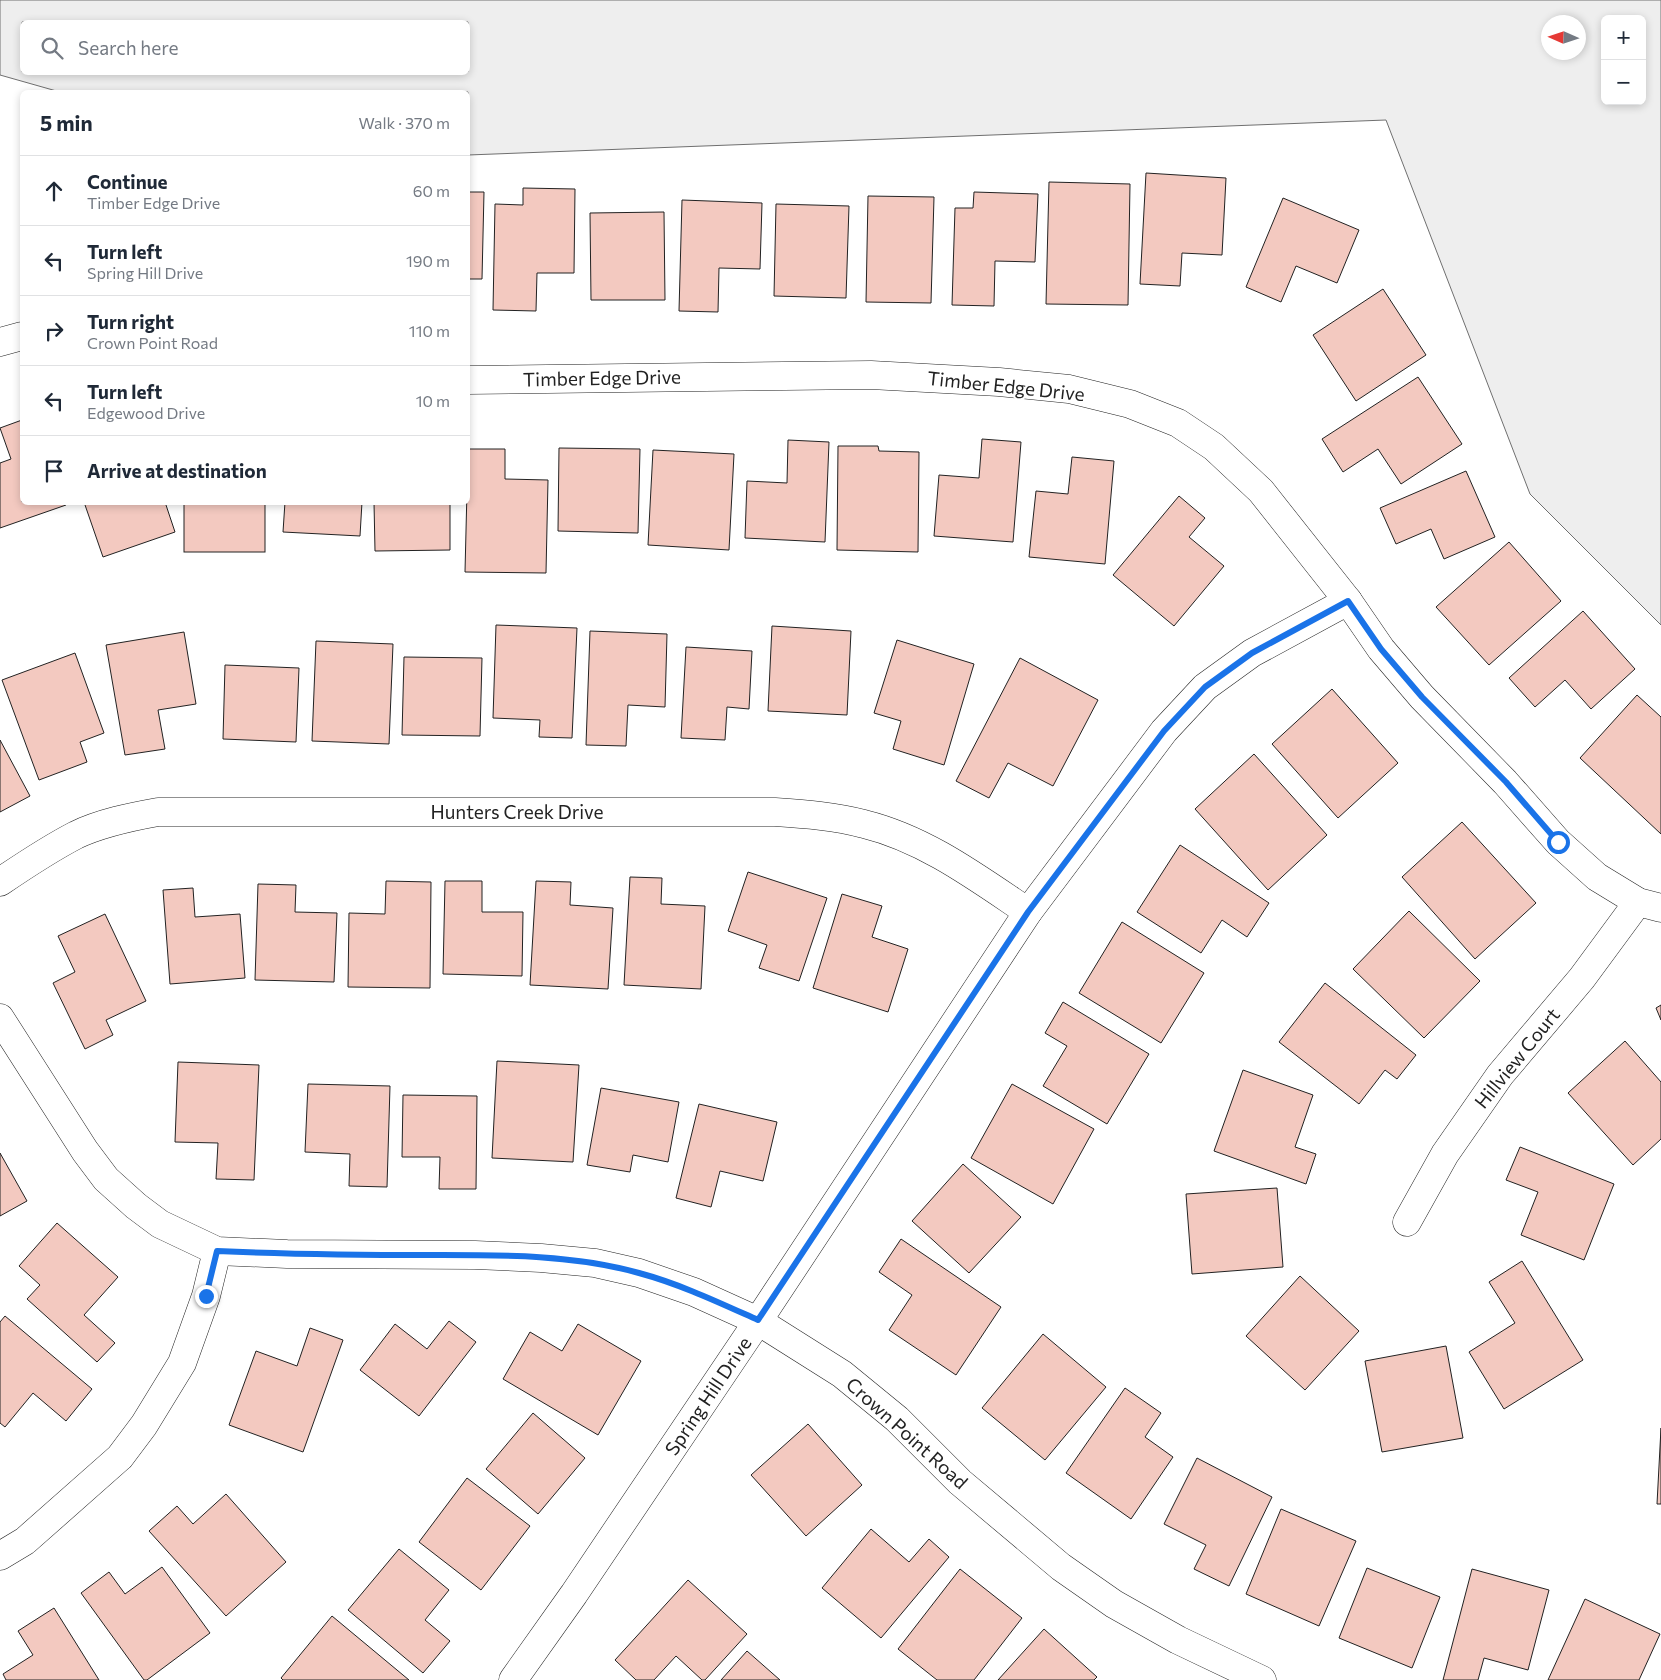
<!DOCTYPE html>
<meta charset="utf-8">
<style>
:root{--surface:#fff;--page:#f6f6f7;--text:#1f2937;--muted:#747a83;--line:#e0e1e3}
body{margin:0;font-family:Commissioner,sans-serif;background:var(--page);color:var(--text)}
.controls{position:absolute;right:15px;top:15px;display:grid;overflow:hidden;border-radius:8px;box-shadow:0 2px 8px #0003}
.controls button{width:45px;height:45px;display:grid;place-items:center;padding:0;border:0;border-bottom:1px solid var(--line);background:var(--surface);color:var(--text);font:25px sans-serif}
.compass{position:absolute;left:1541px;top:15px;width:45px;height:45px;border-radius:50%;background:var(--surface);box-shadow:0 2px 8px #0003;rotate:273deg}
.stop{position:absolute;width:15px;height:15px;margin:-11px;border:4px solid #1a73e8;border-radius:50%;background:#fff}
.stop.end{background:#1a73e8;border-color:#fff;box-shadow:0 1px 5px #0008}
.list{margin:0;padding:0;list-style:none}
h2{display:flex;justify-content:space-between;align-items:center;height:65px;margin:0;padding:0 20px;font-size:21px}
h2 small{font-size:16px;font-weight:400;color:var(--muted)}
.list li{display:grid;grid-template-columns:32px 1fr auto;gap:15px;align-items:center;box-sizing:border-box;height:70px;padding:0 20px;border-top:1px solid var(--line)}
.list b{display:block;font-size:19px;white-space:nowrap}
.list p{margin:0;font-size:16px;white-space:nowrap;color:var(--muted)}
.list em{font-size:16px;font-style:normal;color:var(--muted)}
.icon{flex:none;width:28px;height:28px;fill:none;stroke:currentColor;stroke-width:2;stroke-linecap:round;stroke-linejoin:round}
.map{position:relative;flex:none;width:1661px;height:1680px;overflow:hidden}
.search{position:absolute;background:var(--surface);box-shadow:0 2px 8px #0003;left:20px;top:20px;width:450px;height:55px;display:flex;align-items:center;gap:12px;box-sizing:border-box;padding:0 18px;border-radius:8px;color:var(--muted);font-size:19px}
.panel{position:absolute;background:var(--surface);box-shadow:0 2px 8px #0003;left:20px;top:90px;width:450px;height:415px;border-radius:8px}
.map>svg:first-child{display:block}
.green{fill:#eee;stroke:#6f6f6f;fill-rule:evenodd}
.building{fill:#f3c9c0;stroke:#222}
.lines{fill:none;stroke-linecap:round;stroke-linejoin:round}
.street-casing{stroke:#222;stroke-width:29}
.street{stroke:#fff;stroke-width:28}
.route{stroke:#1a73e8;stroke-width:6}
.labels{text-anchor:middle;stroke-width:4;stroke-linejoin:round;paint-order:stroke}
.street-label{font-size:19px;fill:#222;stroke:#fff}
</style>
<div class="map">
<svg width="1661" height="1680" viewBox="0 0 1661 1680">
<rect width="100%" height="100%" fill="#fff"/>
<!-- green -->
<path class="green" d="M0,0H1661V625L1530,494L1386,120L468,155V92H60L0,75ZM1605,19H1642V101H1605ZM22,22H468V72H22ZM1548,22H1578V52H1548Z"/>
<!-- building -->
<g class="building">
<polygon points="1146,173 1226,178 1222,255 1182,253 1180,286 1140,284"/>
<polygon points="1049,182 1130,184 1128,305 1046,304"/>
<polygon points="523,188 575,189 574,273 537,273 536,311 493,310 495,204 523,205"/>
<polygon points="468,192 484,192 482,279 468,279"/>
<polygon points="974,192 1038,194 1035,262 995,261 994,306 952,305 955,208 973,208"/>
<polygon points="868,196 934,197 931,303 866,302"/>
<polygon points="1283,198 1359,230 1337,283 1296,266 1281,302 1246,287"/>
<polygon points="682,200 762,203 760,269 719,268 718,312 679,311"/>
<polygon points="776,204 849,206 846,298 774,296"/>
<polygon points="664,212 665,300 591,300 590,213"/>
<polygon points="1383,289 1426,355 1356,401 1313,335"/>
<polygon points="1418,377 1462,444 1401,484 1378,449 1343,472 1322,439"/>
<polygon points="22,420 22,502 65,502 66,505 0,528 0,463 11,459 0,428"/>
<polygon points="982,439 1021,442 1013,542 934,536 939,475 979,478"/>
<polygon points="788,440 829,442 825,542 745,538 747,481 787,483"/>
<polygon points="838,446 878,446 879,451 919,452 918,552 837,550"/>
<polygon points="559,448 640,449 638,533 558,531"/>
<polygon points="468,449 505,449 505,479 548,480 546,573 465,572"/>
<polygon points="653,450 734,454 729,550 648,545"/>
<polygon points="1072,457 1114,461 1105,564 1029,557 1036,491 1068,494"/>
<polygon points="1466,471 1495,537 1444,559 1431,529 1396,544 1380,508"/>
<polygon points="1179,496 1205,518 1189,537 1224,566 1174,626 1113,575"/>
<polygon points="84,502 165,502 175,532 103,557"/>
<rect x="184" y="502" width="81" height="50"/>
<polygon points="285,502 362,502 360,536 283,532"/>
<polygon points="374,502 450,502 450,550 375,551"/>
<polygon points="1509,542 1561,601 1489,665 1436,607"/>
<polygon points="1583,611 1635,669 1591,709 1565,680 1535,707 1509,678"/>
<polygon points="496,625 577,628 572,738 539,737 540,720 493,718"/>
<polygon points="772,626 851,631 847,715 768,711"/>
<polygon points="590,631 667,634 665,707 628,705 626,746 586,745"/>
<polygon points="184,632 196,704 158,710 165,749 125,755 106,645"/>
<polygon points="897,640 974,664 944,765 893,749 901,721 874,713"/>
<polygon points="316,641 393,644 389,744 312,741"/>
<polygon points="686,647 752,651 749,709 727,707 725,740 681,738"/>
<polygon points="75,653 104,733 80,742 87,762 39,780 2,680"/>
<polygon points="404,657 482,658 480,736 402,735"/>
<polygon points="1020,658 1098,700 1053,786 1008,763 989,798 956,781"/>
<polygon points="225,665 299,668 296,742 223,739"/>
<polygon points="1332,689 1398,763 1338,818 1272,744"/>
<polygon points="1637,695 1661,717 1661,834 1580,758"/>
<polygon points="0,740 30,796 0,812"/>
<polygon points="1254,754 1327,835 1268,890 1195,809"/>
<polygon points="1462,822 1536,903 1475,959 1402,877"/>
<polygon points="1180,845 1269,903 1247,937 1222,920 1201,953 1137,912"/>
<polygon points="748,872 827,898 799,981 759,968 767,945 728,931"/>
<polygon points="630,877 662,878 661,904 705,906 701,989 624,985"/>
<polygon points="386,881 431,882 430,988 348,987 349,913 385,914"/>
<polygon points="445,881 482,881 482,912 523,912 522,976 443,974"/>
<polygon points="536,881 571,882 570,905 613,908 608,989 530,985"/>
<polygon points="258,884 296,885 295,912 337,913 334,982 255,980"/>
<polygon points="193,888 195,917 240,914 245,978 170,984 163,890"/>
<polygon points="842,894 882,906 872,937 908,949 888,1012 813,988"/>
<polygon points="1409,911 1480,981 1424,1038 1353,969"/>
<polygon points="105,914 146,1001 106,1020 113,1035 85,1049 53,983 75,972 58,936"/>
<polygon points="1122,922 1204,973 1161,1043 1079,993"/>
<polygon points="1325,983 1416,1055 1397,1079 1385,1070 1359,1104 1279,1042"/>
<polygon points="1063,1002 1149,1054 1107,1124 1043,1086 1067,1046 1045,1033"/>
<polygon points="1661,1005 1661,1020 1656,1008"/>
<polygon points="1625,1041 1661,1082 1661,1139 1633,1165 1568,1093"/>
<polygon points="497,1061 579,1065 573,1162 492,1158"/>
<polygon points="178,1062 259,1065 254,1180 216,1179 218,1143 175,1142"/>
<polygon points="1243,1070 1313,1095 1295,1147 1316,1154 1306,1184 1214,1151"/>
<polygon points="308,1084 390,1086 387,1187 349,1186 350,1154 305,1152"/>
<polygon points="1012,1084 1094,1129 1053,1204 971,1158"/>
<polygon points="601,1088 679,1102 668,1162 633,1155 630,1172 587,1165"/>
<polygon points="403,1095 477,1096 476,1189 439,1189 440,1157 402,1157"/>
<polygon points="699,1104 777,1122 763,1181 720,1171 711,1207 676,1198"/>
<polygon points="1520,1147 1614,1184 1584,1260 1521,1235 1538,1192 1506,1180"/>
<polygon points="0,1153 27,1201 0,1216"/>
<polygon points="963,1164 1021,1217 969,1273 912,1221"/>
<polygon points="1277,1188 1283,1267 1192,1274 1186,1194"/>
<polygon points="57,1223 118,1277 84,1315 115,1343 97,1362 27,1299 40,1285 19,1266"/>
<polygon points="901,1239 1001,1307 956,1375 889,1330 912,1295 879,1272"/>
<polygon points="1522,1261 1583,1360 1504,1409 1469,1352 1515,1323 1489,1282"/>
<polygon points="1300,1276 1359,1331 1305,1390 1246,1336"/>
<polygon points="5,1316 92,1389 66,1421 33,1393 5,1427 0,1423 0,1322"/>
<polygon points="449,1321 476,1342 419,1416 360,1370 395,1324 427,1349"/>
<polygon points="578,1324 641,1361 598,1435 503,1379 530,1332 562,1351"/>
<polygon points="310,1328 343,1340 303,1452 229,1425 256,1351 297,1366"/>
<polygon points="1043,1334 1106,1387 1045,1460 982,1408"/>
<polygon points="1446,1346 1463,1438 1382,1452 1365,1361"/>
<polygon points="1125,1388 1161,1413 1145,1437 1173,1457 1131,1519 1066,1473"/>
<polygon points="533,1413 585,1458 538,1514 486,1469"/>
<polygon points="808,1424 862,1485 806,1536 751,1475"/>
<polygon points="1661,1428 1661,1504 1657,1504"/>
<polygon points="1197,1458 1272,1497 1229,1586 1194,1569 1206,1545 1164,1524"/>
<polygon points="467,1478 530,1526 481,1590 419,1542"/>
<polygon points="226,1494 286,1562 226,1616 149,1531 177,1506 193,1524"/>
<polygon points="1281,1509 1356,1541 1319,1626 1246,1594"/>
<polygon points="871,1529 909,1562 929,1539 949,1557 881,1638 822,1588"/>
<polygon points="399,1549 449,1590 425,1620 450,1641 423,1673 348,1610"/>
<polygon points="162,1567 210,1633 147,1680 144,1680 81,1593 109,1572 125,1594"/>
<polygon points="1367,1568 1440,1597 1412,1668 1339,1638"/>
<polygon points="960,1569 1022,1618 974,1680 937,1680 898,1649"/>
<polygon points="1472,1569 1549,1590 1528,1670 1484,1658 1478,1680 1443,1680"/>
<polygon points="688,1580 747,1634 705,1680 702,1680 676,1656 654,1680 636,1680 615,1660"/>
<polygon points="1585,1599 1660,1634 1639,1680 1548,1680"/>
<polygon points="54,1608 99,1680 6,1680 3,1674 33,1655 18,1631"/>
<polygon points="332,1616 409,1680 283,1680 281,1678"/>
<polygon points="1044,1629 1097,1677 1094,1680 998,1680"/>
<polygon points="747,1651 780,1680 721,1680"/>
</g>
<g class="lines">
<!-- street casing -->
<g class="street-casing">
<g id="street">
<polyline points="0,342 22,336"/>
<polyline points="468,380 871,375 999,382 1069,389 1130,404 1178,423 1214,447 1261,491 1348,601 1381,649 1422,697 1505,782 1558,842 1597,877 1638,902 1661,908"/>
<path d="M0,882C25,865 49,849 76,835C101,823 130,817 158,812H774C804,814 835,816 864,824C925,839 976,877 1028,912"/>
<polyline points="0,1018 85,1151 106,1179 136,1206 160,1224 217,1251 287,1254 475,1255 541,1258 595,1263 639,1273 694,1292 758,1321 842,1374 897,1419 960,1482 1061,1567 1114,1604 1178,1640 1262,1680"/>
<polyline points="1407,1222 1445,1154 1500,1075 1582,978 1638,902"/>
<polyline points="0,1556 25,1541 120,1457 144,1425 182,1363 206,1296 217,1251"/>
<polyline points="513,1680 574,1594 758,1321 1028,912 1164,731 1205,687 1252,653 1348,601"/>
</g>
</g>
<!-- street -->
<use href="#street" class="street"/>
</g>
<g class="lines">
<!-- route -->
<path class="route" d="M206,1296L217,1251C288,1254 358,1255 429,1255C498,1255 572,1254 639,1273C680,1284 720,1303 758,1320L1028,912L1164,731L1205,687L1252,653L1348,601L1381,649L1422,697L1506,782L1558,842"/>
</g>
<g class="labels">
<!-- street labels -->
<g class="street-label">
<text transform="translate(602 378) rotate(-1)" y="7">Timber Edge Drive</text>
<text transform="translate(1006 386) rotate(6)" y="7">Timber Edge Drive</text>
<text x="517" y="819">Hunters Creek Drive</text>
<text transform="translate(1517 1058) rotate(-51)" y="7">Hillview Court</text>
<text transform="translate(708 1396) rotate(-56)" y="7">Spring Hill Drive</text>
<text transform="translate(907 1433) rotate(42)" y="7">Crown Point Road</text>
</g>
</g>
</svg>
<div class="controls">
<button>+</button>
<button>−</button>
</div>
<svg class="compass" viewBox="-18 -18 36 36"><path d="M0-13l5 13h-10z" fill="#e53935"/><path d="M0 13l5-13h-10z" fill="#747a83"/></svg>
<div class="stop" style="left:1558px;top:842px"></div>
<div class="stop end" style="left:206px;top:1296px"></div>
<div class="search"><svg class="icon" aria-label="search" viewBox="0 0 24 24"><circle cx="10" cy="10" r="6"/><path d="M15 15l6 6"/></svg>Search here</div>
<section class="panel">
<h2>5 min<small>Walk · 370 m</small></h2>
<ul class="list">
<li><svg class="icon" aria-label="ahead" viewBox="0 0 24 24"><path d="M12 20V5M6 11l6-6 6 6"/></svg><div><b>Continue</b><p>Timber Edge Drive</p></div><em>60 m</em></li>
<li><svg class="icon" aria-label="left" viewBox="0 0 24 24"><path d="M17 20v-9H6M10 6l-5 5 5 5"/></svg><div><b>Turn left</b><p>Spring Hill Drive</p></div><em>190 m</em></li>
<li><svg class="icon" aria-label="right" viewBox="0 0 24 24"><path d="M7 20v-9h11M14 6l5 5-5 5"/></svg><div><b>Turn right</b><p>Crown Point Road</p></div><em>110 m</em></li>
<li><svg class="icon" aria-label="left" viewBox="0 0 24 24"><path d="M17 20v-9H6M10 6l-5 5 5 5"/></svg><div><b>Turn left</b><p>Edgewood Drive</p></div><em>10 m</em></li>
<li><svg class="icon" aria-label="arrive" viewBox="0 0 24 24"><path d="M6 21V4h12l-3 4 3 4H6"/></svg><div><b>Arrive at destination</b></div></li>
</ul>
</section>
</div>
